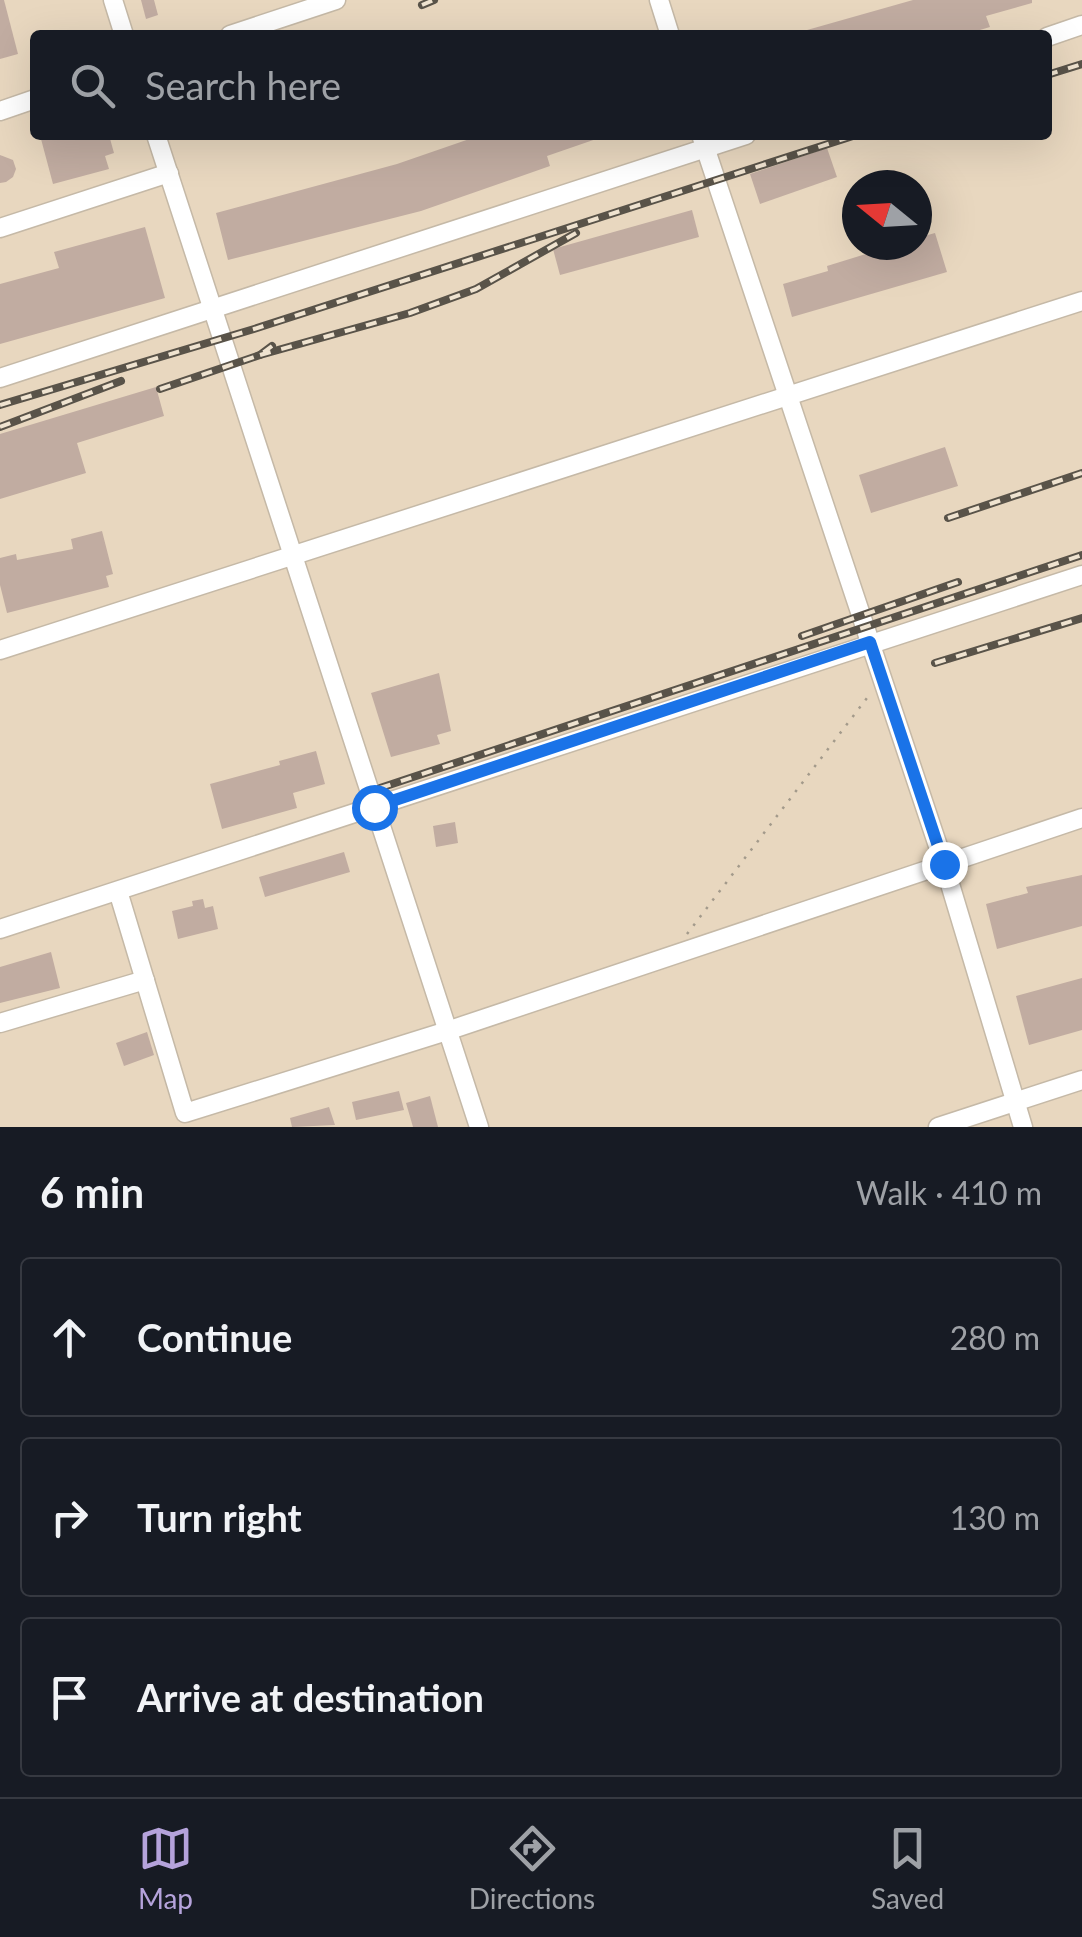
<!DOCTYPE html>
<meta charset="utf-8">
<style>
:root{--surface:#171b24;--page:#20242c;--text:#f1f3f6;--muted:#9ea1a6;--line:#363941;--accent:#b5a3db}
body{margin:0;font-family:Lato,sans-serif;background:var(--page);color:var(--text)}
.compass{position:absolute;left:842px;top:170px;width:90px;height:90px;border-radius:50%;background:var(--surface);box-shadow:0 10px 40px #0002;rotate:288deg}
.stop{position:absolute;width:30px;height:30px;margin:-22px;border:8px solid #1a73e8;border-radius:50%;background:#fff}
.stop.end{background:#1a73e8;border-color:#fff;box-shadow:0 2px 10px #0008}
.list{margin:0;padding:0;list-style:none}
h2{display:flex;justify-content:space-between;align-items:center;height:130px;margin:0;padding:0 40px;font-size:42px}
h2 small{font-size:32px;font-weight:400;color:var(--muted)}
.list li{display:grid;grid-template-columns:65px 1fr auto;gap:30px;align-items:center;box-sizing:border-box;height:160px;margin:0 20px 20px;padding:0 20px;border:2px solid var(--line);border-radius:10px}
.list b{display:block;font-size:38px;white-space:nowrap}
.list em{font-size:32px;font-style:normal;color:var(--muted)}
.icon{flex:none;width:55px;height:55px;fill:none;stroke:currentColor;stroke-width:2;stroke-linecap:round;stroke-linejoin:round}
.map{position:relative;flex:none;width:1082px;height:1127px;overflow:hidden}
.search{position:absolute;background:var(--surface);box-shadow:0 10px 40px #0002;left:30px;right:30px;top:30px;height:110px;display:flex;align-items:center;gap:25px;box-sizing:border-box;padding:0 35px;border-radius:10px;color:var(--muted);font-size:38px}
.sheet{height:670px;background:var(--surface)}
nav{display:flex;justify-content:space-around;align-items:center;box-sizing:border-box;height:140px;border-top:2px solid var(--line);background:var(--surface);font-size:28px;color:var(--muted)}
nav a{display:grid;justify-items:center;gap:5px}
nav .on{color:var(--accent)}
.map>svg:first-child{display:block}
.built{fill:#e8d7bf;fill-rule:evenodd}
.building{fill:#c1aca1}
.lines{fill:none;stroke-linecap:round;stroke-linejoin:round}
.minor-casing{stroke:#c5b9a7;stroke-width:21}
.path{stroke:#a39a8b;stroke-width:2.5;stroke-dasharray:2.5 8;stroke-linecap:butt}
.minor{stroke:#fff;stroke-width:18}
.rail-casing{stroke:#595349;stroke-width:8}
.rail{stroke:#efe3d0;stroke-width:4;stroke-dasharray:11;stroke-linecap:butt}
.route{stroke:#1a73e8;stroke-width:12}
</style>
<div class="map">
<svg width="1082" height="1127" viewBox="0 0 1082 1127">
<rect width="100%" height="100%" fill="#efe3d0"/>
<!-- built -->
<path class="built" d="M0,0H1082V1127H0ZM35,35H1047V135H35ZM857,185H917V245H857Z"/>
<!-- building -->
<g class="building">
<polygon points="0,0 4,0 18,54 0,59"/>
<polygon points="141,0 154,0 158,15 146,19"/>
<polygon points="913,0 1032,0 1032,3 986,16 990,27 963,35 801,35 800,32"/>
<polygon points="55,135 109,135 114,153 105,156 109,169 53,184 41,139"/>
<polygon points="481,135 602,137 547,156 550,166 421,211 228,260 216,213 397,164"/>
<polygon points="827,148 837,177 760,204 750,174"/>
<polygon points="0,155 13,160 16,169 13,177 6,182 0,183"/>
<polygon points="692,210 699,237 560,275 553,249"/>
<polygon points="145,227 165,298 0,344 0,284 59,268 54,252"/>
<polygon points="935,233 947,272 792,317 783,284 828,271 827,266 895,245 917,245 917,238"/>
<polygon points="156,387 164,416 77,443 86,473 0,499 0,434"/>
<polygon points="945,447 958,486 871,513 859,475"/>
<polygon points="102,531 113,574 106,576 109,587 7,613 0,585 0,558 16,554 17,560 73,549 71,539"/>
<polygon points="439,673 451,731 437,735 440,744 391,757 371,693"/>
<polygon points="316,751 325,784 293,793 297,808 222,829 210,784 280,765 279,761"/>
<polygon points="455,822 458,843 436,847 433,826"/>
<polygon points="344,852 350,872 265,897 259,877"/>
<polygon points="1082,875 1082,926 997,949 986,904 1028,893 1026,887"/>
<polygon points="203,899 205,908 213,906 218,929 178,939 172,911 193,906 192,901"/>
<polygon points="51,952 60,988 0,1003 0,967"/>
<polygon points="1082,978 1082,1030 1029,1045 1016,996"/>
<polygon points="147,1032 154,1055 124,1066 116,1043"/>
<polygon points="399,1091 404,1110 356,1120 352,1102"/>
<polygon points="430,1096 438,1127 413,1127 406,1103"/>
<polygon points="329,1107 335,1125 292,1127 290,1118"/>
</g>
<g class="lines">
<!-- minor casing -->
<g class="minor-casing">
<g id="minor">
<polyline points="113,0 124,35"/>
<polyline points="659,0 670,35"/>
<polyline points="230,35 336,0"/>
<polyline points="1047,37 1082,25"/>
<polyline points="0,111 35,99"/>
<polyline points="156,135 479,1127"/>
<polyline points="701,135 944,864 1023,1127"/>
<polyline points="0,228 169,173"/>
<polyline points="0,378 746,135"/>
<polyline points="0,650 1082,301"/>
<polyline points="118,891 185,1113 447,1031 1082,818"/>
<polyline points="0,929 1082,575"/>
<polyline points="0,1023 145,980"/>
<polyline points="938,1127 1082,1080"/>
</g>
</g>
<!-- path -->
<polyline class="path" points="687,934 870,694"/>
<!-- minor -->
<use href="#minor" class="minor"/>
<!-- rail casing -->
<g class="rail-casing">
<g id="rail">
<polyline points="422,5 434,0"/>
<polyline points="1047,75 1082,64"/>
<polyline points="260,355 410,313 476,289 576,233"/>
<polyline points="160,389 260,355 272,346"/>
<polyline points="0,405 254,329 856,135"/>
<polyline points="0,427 121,381"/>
<polyline points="948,518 1082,473"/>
<polyline points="802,636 958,582"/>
<polyline points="935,663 1082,618"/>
<polyline points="380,788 1082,555"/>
</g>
</g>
<!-- rail -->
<use href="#rail" class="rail"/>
</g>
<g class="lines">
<!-- route -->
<polyline class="route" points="374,807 870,642 944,864"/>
</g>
</svg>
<svg class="compass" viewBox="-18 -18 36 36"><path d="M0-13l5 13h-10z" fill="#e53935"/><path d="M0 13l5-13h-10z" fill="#9ea1a6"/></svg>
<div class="stop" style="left:374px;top:807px"></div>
<div class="stop end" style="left:944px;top:864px"></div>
<div class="search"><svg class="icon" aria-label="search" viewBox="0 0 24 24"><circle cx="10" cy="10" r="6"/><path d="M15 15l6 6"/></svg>Search here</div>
</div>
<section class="sheet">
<h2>6 min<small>Walk · 410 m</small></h2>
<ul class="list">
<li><svg class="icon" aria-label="ahead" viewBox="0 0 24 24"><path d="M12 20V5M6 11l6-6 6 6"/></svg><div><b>Continue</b></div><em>280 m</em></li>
<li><svg class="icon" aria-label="right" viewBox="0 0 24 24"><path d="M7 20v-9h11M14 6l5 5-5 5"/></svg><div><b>Turn right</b></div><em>130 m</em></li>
<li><svg class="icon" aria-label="arrive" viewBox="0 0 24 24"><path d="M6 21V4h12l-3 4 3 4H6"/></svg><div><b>Arrive at destination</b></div></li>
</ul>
</section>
<nav>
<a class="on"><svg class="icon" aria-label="map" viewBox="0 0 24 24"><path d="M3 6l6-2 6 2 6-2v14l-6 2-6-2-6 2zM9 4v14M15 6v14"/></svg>Map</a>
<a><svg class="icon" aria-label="directions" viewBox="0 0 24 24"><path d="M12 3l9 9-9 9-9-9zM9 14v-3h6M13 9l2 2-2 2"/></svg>Directions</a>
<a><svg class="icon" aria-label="saved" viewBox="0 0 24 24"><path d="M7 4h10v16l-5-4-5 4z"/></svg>Saved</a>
</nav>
